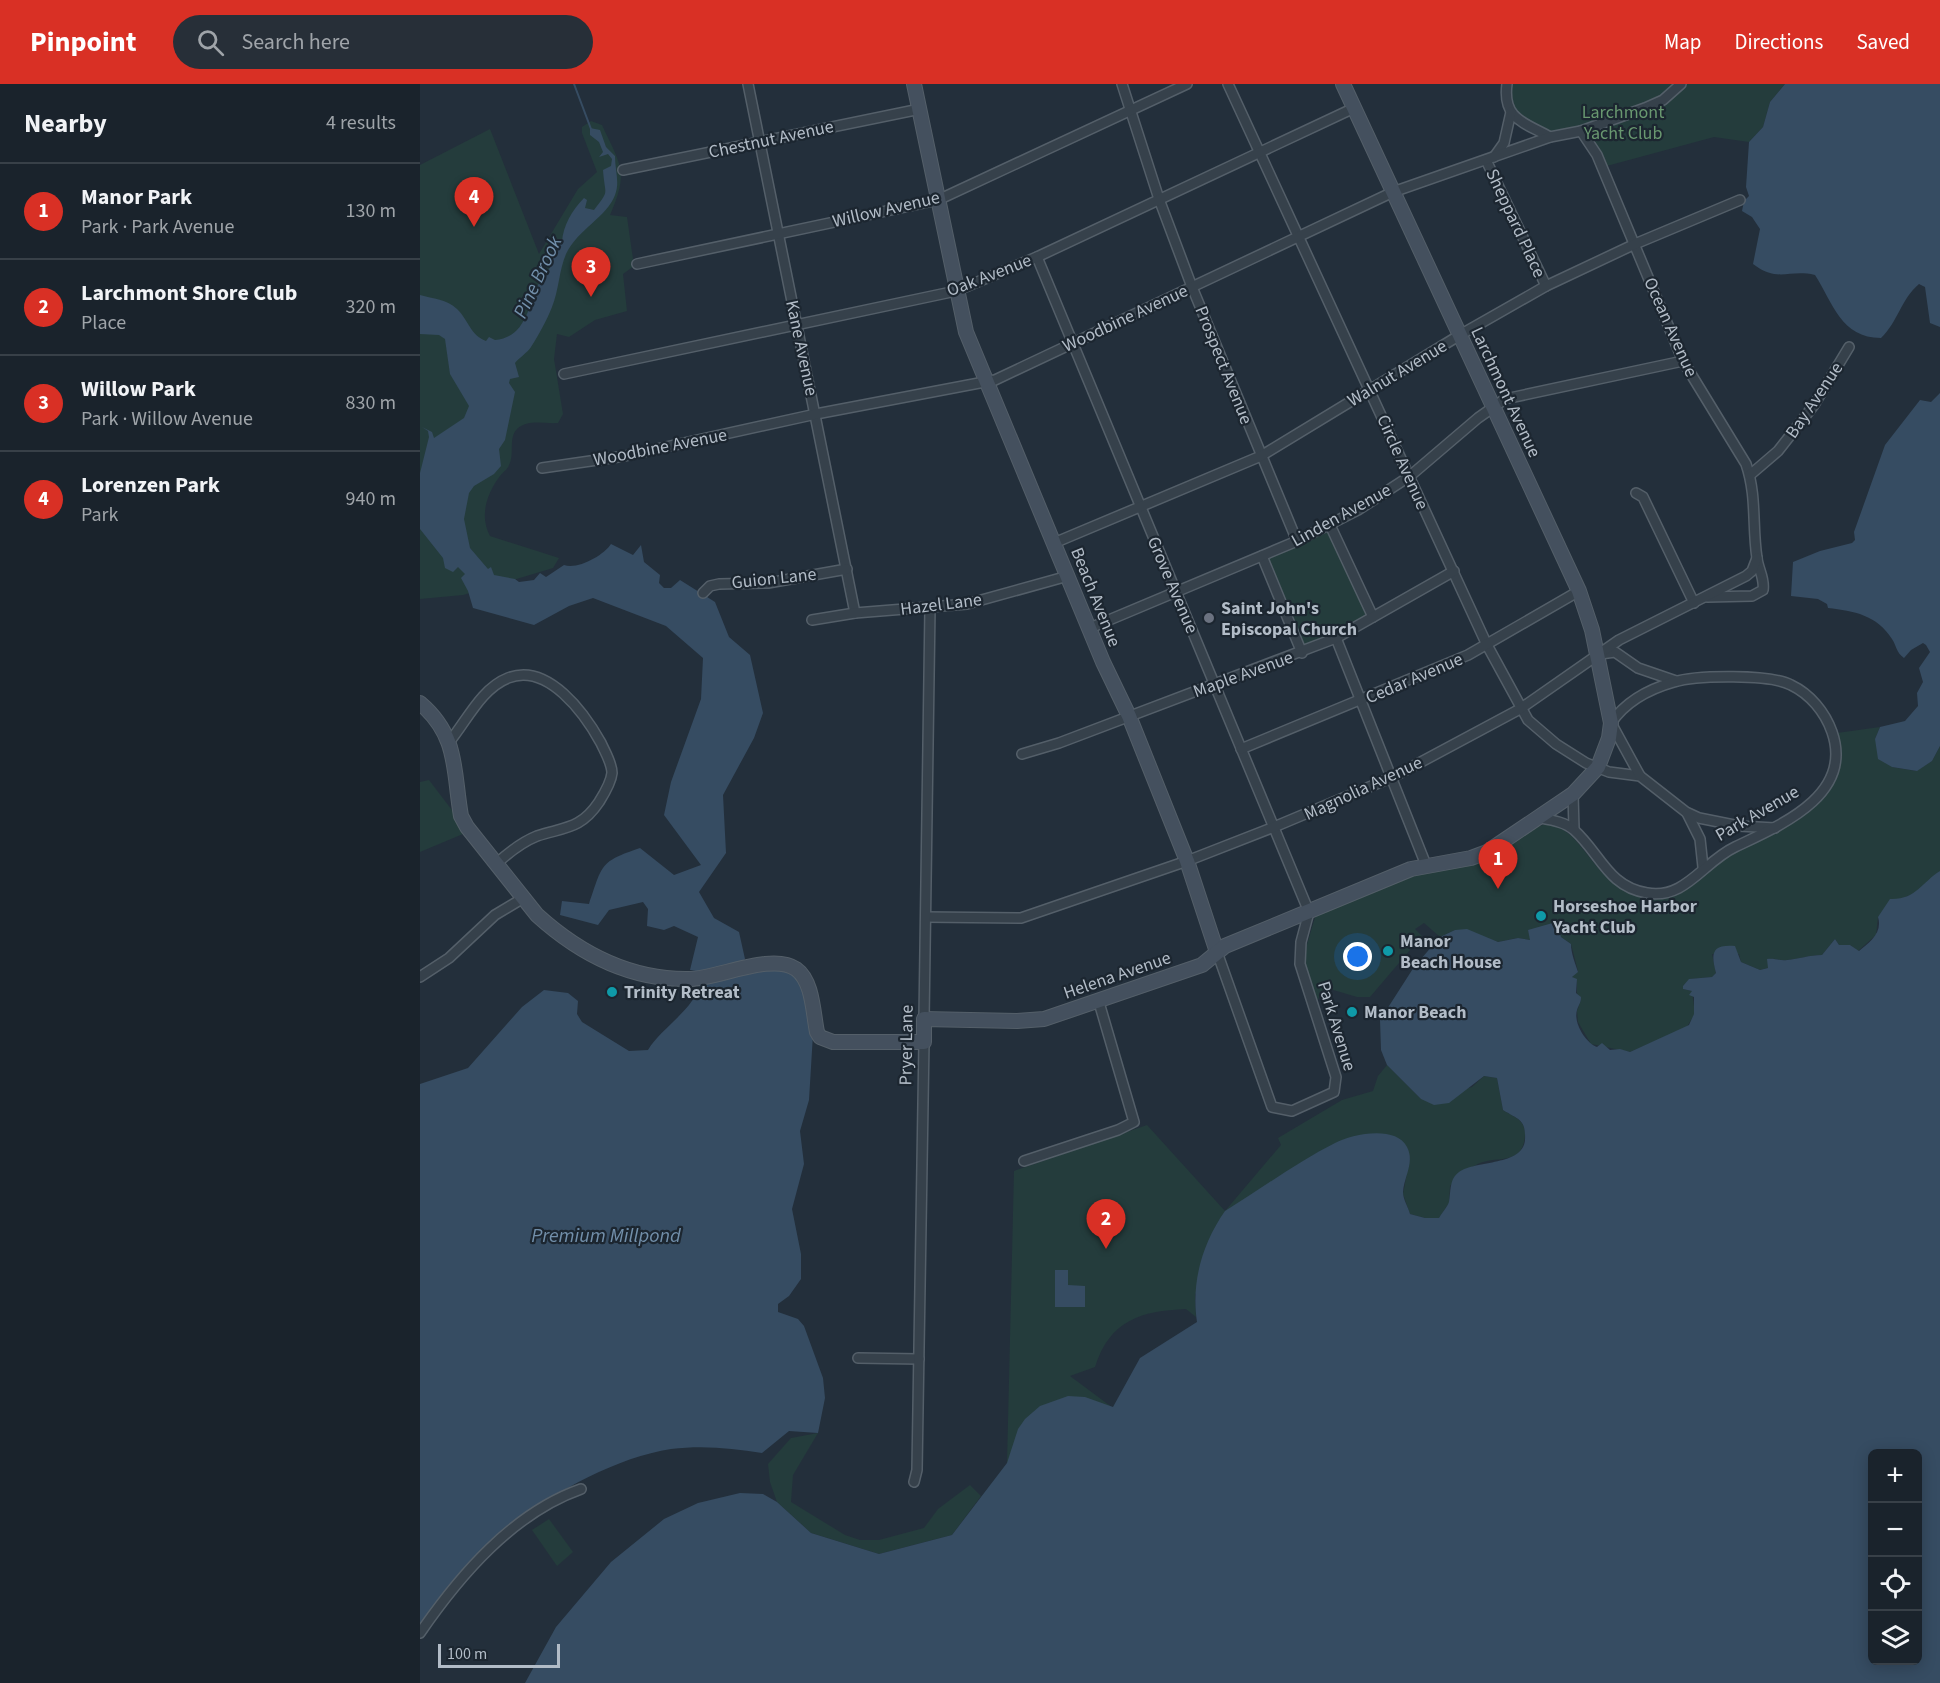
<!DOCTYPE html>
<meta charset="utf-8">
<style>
:root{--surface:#1a232c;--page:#272f38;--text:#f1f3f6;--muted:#9fa4a9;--line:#384048;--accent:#d93025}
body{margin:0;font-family:"Source Sans 3",sans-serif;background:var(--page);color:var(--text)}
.controls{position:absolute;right:18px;bottom:18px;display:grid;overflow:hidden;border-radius:9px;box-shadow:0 3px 15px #0003}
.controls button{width:54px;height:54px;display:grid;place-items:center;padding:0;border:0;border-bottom:2px solid var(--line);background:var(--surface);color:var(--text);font:30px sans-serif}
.scale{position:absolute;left:18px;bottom:15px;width:122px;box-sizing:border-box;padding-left:6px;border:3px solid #b2bcc7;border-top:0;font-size:16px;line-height:21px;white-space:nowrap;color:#b2bcc7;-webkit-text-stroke:4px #1c2630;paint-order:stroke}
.you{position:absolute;left:938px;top:873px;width:21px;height:21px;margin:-15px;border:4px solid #fff;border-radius:50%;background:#1a73e8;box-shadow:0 0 0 9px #1a73e833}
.badge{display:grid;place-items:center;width:39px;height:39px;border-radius:50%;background:var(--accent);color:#fff;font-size:20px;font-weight:700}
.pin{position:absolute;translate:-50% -50px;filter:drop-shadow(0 2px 3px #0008)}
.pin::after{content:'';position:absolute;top:32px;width:21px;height:18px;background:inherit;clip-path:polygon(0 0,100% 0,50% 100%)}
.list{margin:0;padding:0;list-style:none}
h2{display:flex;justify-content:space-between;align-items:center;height:78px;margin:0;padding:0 24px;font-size:26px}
h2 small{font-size:20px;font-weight:400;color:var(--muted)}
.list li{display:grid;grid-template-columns:39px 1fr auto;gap:18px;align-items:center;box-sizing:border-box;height:96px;padding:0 24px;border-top:2px solid var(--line)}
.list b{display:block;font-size:22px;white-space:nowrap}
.list p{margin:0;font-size:20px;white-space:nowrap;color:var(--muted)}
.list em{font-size:20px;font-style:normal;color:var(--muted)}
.icon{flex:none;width:33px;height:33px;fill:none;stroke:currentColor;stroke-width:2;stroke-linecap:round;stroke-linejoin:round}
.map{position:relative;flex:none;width:1520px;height:1599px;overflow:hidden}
header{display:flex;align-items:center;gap:36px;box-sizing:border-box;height:84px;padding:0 30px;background:var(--accent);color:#fff}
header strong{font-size:28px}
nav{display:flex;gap:33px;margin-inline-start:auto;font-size:21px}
.search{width:420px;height:54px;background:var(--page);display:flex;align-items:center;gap:15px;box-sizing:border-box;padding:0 21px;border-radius:33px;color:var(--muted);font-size:22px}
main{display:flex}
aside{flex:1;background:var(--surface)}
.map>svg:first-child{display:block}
.green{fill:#243c3c}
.water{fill:#364c62;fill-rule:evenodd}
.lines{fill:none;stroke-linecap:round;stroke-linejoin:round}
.stream{stroke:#364c62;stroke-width:2}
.street-casing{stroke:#545f69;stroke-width:12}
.secondary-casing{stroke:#545f69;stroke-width:16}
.street{stroke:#36414b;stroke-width:9}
.secondary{stroke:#44505e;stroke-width:14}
.worship-dot{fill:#6b7280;stroke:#1c2630;stroke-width:2}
.culture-dot{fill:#0f9aa8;stroke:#1c2630;stroke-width:2}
.labels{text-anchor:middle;stroke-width:4.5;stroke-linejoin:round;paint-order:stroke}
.park-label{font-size:18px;fill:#699870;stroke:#1c2630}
.street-label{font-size:18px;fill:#b2bcc7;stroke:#1c2630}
.poi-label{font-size:18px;font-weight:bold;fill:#b2bcc7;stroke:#1c2630;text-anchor:start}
.water-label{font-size:20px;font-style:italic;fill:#728faa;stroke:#1c2630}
</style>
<header>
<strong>Pinpoint</strong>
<div class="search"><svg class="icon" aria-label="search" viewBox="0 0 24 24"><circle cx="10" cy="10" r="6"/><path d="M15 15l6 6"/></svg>Search here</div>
<nav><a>Map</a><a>Directions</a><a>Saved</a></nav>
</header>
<main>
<aside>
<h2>Nearby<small>4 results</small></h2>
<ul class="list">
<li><span class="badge">1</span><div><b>Manor Park</b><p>Park · Park Avenue</p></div><em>130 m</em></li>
<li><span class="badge">2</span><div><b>Larchmont Shore Club</b><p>Place</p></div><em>320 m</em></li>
<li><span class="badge">3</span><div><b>Willow Park</b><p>Park · Willow Avenue</p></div><em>830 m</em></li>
<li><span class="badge">4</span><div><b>Lorenzen Park</b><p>Park</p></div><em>940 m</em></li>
</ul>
</aside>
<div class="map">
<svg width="1520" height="1599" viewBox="0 0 1520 1599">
<rect width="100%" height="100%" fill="#232f3b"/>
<!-- green -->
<g class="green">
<polygon points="1088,0 1365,0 1350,18 1343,43 1329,58 1294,53 1183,83 1161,47 1130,52 1092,28"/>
<path d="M171,37L182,41C201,82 209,87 190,131L207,133L214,182L203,190L207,227L175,236L149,253L137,250L134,275L143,330L138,339C124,340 108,335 97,345C88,354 95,370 89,381C88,385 83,388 80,392C67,409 59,432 70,452L139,474L133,484L43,511L0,515V81L70,45L119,170L158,105L177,88L162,49V43Z"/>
<polygon points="908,444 950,532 924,548 883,565 845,473"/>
<path d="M1460,643L1455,655L1472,683L1496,687L1512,677L1520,662V787L1498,808L1480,815L1458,833L1456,851L1438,867L1430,861H1419L1415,855L1402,871C1389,871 1380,875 1367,876C1361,877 1355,874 1348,875V884L1340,886L1321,878L1319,870H1292L1296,889L1292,893L1270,895L1263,902V905L1272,907L1275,930L1266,944L1210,968L1171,960L1158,938L1157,927L1161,916L1157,909V898L1152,893L1158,887L1151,860L1141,853L1108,846L1111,856L1097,854L1078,858L1035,846L1020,853L1004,839L995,845L1002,852L950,913H937L910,905L901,910L896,919L883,874L896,830L991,789L1082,765L1117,743L1129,739C1158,748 1167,776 1188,794C1199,803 1221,810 1234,813C1263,819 1279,789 1299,776C1337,751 1382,747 1408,705C1420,686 1422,670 1417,649Z"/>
<polygon points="9,696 38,734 43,750 0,768 0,698"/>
<path d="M967,981L1001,1015L1052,1003L1064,992L1077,994L1083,1026C1094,1033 1106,1036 1105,1051C1103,1084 1075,1070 1056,1081C1047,1086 1038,1095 1030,1102L1029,1119L1019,1134H1005L990,1130L983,1110L990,1073L775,1210L776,1233L766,1225C721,1227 690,1236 675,1283L650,1292L693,1324L587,1379L594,1087L727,1041L805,1127L861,1061L858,1054L922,1016L953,1007L958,992Z"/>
<polygon points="398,1349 373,1391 371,1418 425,1451 440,1456 459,1456 504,1444 518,1425 550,1401 561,1412 532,1451 459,1470 391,1449 357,1418 350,1398 348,1380 371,1354"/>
<polygon points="129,1435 153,1468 137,1482 112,1446"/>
</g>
<!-- water -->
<g class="water">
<path d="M1365,0H1520V243L1510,239L1505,203L1499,200C1481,215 1478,238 1461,254C1421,254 1413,219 1395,191C1368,185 1358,199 1333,180L1340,145L1332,133L1322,127L1324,117L1329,112L1326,103L1329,58L1343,43L1350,18Z"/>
<path d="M170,44L180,46L186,63L195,72C195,87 200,98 195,111C187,133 158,145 146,170C139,186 139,206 132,223C127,236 118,252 111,263C107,269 100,273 95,279L99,293L90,295L89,299L95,308L85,356L79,365L81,382L74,390L54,402L49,409L44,435L50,464L68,485L71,483L74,491L95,495L99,498L114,496L120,489L126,493L144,481C158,486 184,471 191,460L213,471L221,461L224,478L240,491L239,499L244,504H251L260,496L295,518L309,553L330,571L343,629L334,654L303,711L306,769L279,808L294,834L319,848L325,875L319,880L320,892L361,884L382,896L393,950L389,1016L380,1047L384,1080L372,1125L381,1170V1195L369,1212L358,1220V1228L378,1235L384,1242L403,1294L405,1314L398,1349L369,1347L342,1369C312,1364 282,1361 251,1365C186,1375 107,1423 60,1468C37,1490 18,1518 0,1544V1000L48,984L102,923L124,906L148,909L158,917L157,930L162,938L209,967L228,966C243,941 283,921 282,888L270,886L278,853L254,842L244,846L227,842L228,825L223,818L189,826L178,841L140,831L142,817L169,820C183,780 179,778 220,764L254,791L281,781L244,731L251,698L281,615L283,574L246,542L173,514L149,522L114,541L53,524L48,507L41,494L45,490L38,483L33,488L25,484L23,474L0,445V389L9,353L8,347L2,343L12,348L14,354L44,334L49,322L30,290L25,255L19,251L0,250V211C13,215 27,215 37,225C48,235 50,251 66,257L69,253L75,256C106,253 108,223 119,199C122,193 129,186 132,180L130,174L136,170L135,161L142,158C143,142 152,126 164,114L167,116L165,124L174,126C190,105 185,113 183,86L191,82L192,75L188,70L179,73L183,68L179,58L170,51Z"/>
<path d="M1520,293V662L1512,677L1497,687L1472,683L1458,675L1455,655L1460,643L1485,637L1498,622L1497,609L1503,598L1499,584L1510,568L1506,561L1503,559L1491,566L1484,574C1476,568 1477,563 1472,555C1457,531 1434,527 1408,524L1407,520L1398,515L1371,512L1373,478L1400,467L1432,459L1435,456L1434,448L1465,361L1500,316L1511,318L1520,309Z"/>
<path d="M1520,787V1599H105L136,1543L191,1478L244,1435L278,1419L320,1409L343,1410L357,1418L391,1449L459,1470L532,1451L587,1379L598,1345L605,1335L620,1322L648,1312L665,1313L693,1323L720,1274L777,1238C771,1199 782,1160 805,1127C841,1105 877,1078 915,1059C932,1050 976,1041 987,1063C995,1078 984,1093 983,1108C983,1115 988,1123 990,1130L1005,1134H1019C1022,1129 1027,1123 1029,1118C1031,1108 1029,1095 1039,1088C1056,1076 1103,1082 1105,1056C1106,1035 1099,1036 1083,1026L1077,994L1064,992L1029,1019L1014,1021L1001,1015L967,981L961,966L960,936L994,883L1020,853L1035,846L1047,845L1078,858L1098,854L1110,856L1108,846L1136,838L1141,853L1151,860C1151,869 1155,879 1158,888L1152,893L1157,895L1156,909L1161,913C1161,919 1159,920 1157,926C1153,939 1166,959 1177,963L1182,959L1190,966L1200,965L1210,968L1269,941L1274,930V913L1269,911L1272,907L1263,905V902L1269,895L1292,893L1296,889C1291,870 1291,860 1315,862L1321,878L1340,886L1348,884L1347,875C1355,874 1360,877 1367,876C1379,875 1389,871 1402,871L1415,855L1419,861H1430L1439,867C1449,859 1463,849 1458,833L1470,815C1496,816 1502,798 1520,787ZM1452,1370H1498V1576H1452Z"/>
<polygon points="635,1186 648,1186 648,1201 665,1202 665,1223 635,1223"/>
</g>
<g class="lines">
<!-- stream -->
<polyline class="stream" points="154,0 171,45"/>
<!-- street casing -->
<g class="street-casing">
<g id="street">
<polyline points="328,0 435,529"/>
<polyline points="702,0 739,115 772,203 877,457"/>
<polyline points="808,0 1067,561 1108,636 1136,660 1166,679 1189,688 1220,692 1266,728 1279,734 1319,742 1355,744"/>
<path d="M1087,0C1082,36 1106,39 1130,53"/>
<path d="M1161,47L1177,71L1263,277L1326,380C1337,412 1332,442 1337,474C1338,485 1345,494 1343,506L1332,512L1287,513"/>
<polyline points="1074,73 1084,59 1091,28"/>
<polyline points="1066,76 1126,202"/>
<polyline points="203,86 500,25"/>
<polyline points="617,173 889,828 881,858 880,880 916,993 914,1008 872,1027 852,1023 797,868"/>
<polyline points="217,180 518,116 767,0"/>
<polyline points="144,290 536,207 617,173 934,24"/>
<polyline points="122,384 205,372 396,330 575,296 973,108 1130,53 1161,47 1225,24 1243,16 1261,0"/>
<polyline points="1330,391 1358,367 1394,321 1429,263"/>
<polyline points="1216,409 1223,413 1274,519"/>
<polyline points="910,441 953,533"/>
<polyline points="634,459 841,372 1040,251 1126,202 1215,160 1320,116"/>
<polyline points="842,472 882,569"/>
<polyline points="283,509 290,502 299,500 348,499 427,485"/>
<polyline points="392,536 435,529 547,520 648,492"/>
<polyline points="670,544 877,457 938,426 990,392 1058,334 1085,315 1263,277"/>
<polyline points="916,554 1006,781"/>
<polyline points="1180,570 1195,568 1218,584 1256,597"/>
<path d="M30,657C47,636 62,604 88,594C128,578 165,630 181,659C185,668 192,679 192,689C191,699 184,710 179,718C161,745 145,743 117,752C102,758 88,769 76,780"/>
<polyline points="821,665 1048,571 1159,507"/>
<polyline points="602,670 639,659 916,554 1034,487"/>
<polyline points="1153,710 1154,745"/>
<polyline points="1267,729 1280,755 1283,783"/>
<path d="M1120,734C1131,736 1145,738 1154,746C1180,769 1188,803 1227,809C1265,816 1283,778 1315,763C1361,741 1434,711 1412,648C1405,628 1390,610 1371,601C1351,590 1276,591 1254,598C1229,605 1206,617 1191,639L1220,692"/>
<polyline points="506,833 601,834 767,777 854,743 973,693 1100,625 1199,556 1326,492 1332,487 1337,474"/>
<polyline points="0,893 29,874 75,831 105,813"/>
<polyline points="504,935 510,524"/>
<polyline points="604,1077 698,1046 714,1038 678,915"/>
<polyline points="438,1274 499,1275"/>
<polyline points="494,1398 497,1386 504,958"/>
<path d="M0,1549C40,1491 93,1429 161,1405"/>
</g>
</g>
<!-- secondary casing -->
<g class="secondary-casing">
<g id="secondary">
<polyline points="494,0 546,248 683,578 709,632 767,777 797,868"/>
<path d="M0,619C39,652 33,687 41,732L47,743L117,831C160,870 211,896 269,895C297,895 352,868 376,885C393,897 393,929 397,948L400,953L413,958H504V935L597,937L624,935L782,881L805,862L991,785L1051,774L1067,768L1153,710L1178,683L1189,654L1191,639L1172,546L1159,507L923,0"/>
</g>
</g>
<!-- street -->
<use href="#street" class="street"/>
<!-- secondary -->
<use href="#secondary" class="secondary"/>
</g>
<!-- markers -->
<circle class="worship-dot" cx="789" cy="534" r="6"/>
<g class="culture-dot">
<circle cx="1121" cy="832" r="6"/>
<circle cx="968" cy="867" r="6"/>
<circle cx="192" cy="908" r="6"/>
<circle cx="932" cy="928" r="6"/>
</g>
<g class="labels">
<!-- park labels -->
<g class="park-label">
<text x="1203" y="34">Larchmont<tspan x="1203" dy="21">Yacht Club</tspan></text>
</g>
<!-- street labels -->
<g class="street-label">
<text transform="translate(351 55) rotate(-12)" y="6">Chestnut Avenue</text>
<text transform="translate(466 125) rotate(-13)" y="6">Willow Avenue</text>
<text transform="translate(1096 139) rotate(65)" y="6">Sheppard Place</text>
<text transform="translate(569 191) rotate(-21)" y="6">Oak Avenue</text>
<text transform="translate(705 234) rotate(-25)" y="6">Woodbine Avenue</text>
<text transform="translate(1251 243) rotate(66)" y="6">Ocean Avenue</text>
<text transform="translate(382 264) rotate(78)" y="6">Kane Avenue</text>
<text transform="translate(804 281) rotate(68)" y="6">Prospect Avenue</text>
<text transform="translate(977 289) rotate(-31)" y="6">Walnut Avenue</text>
<text transform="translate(1086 308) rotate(65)" y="6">Larchmont Avenue</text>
<text transform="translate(1394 316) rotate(-56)" y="6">Bay Avenue</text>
<text transform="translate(240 363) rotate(-11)" y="6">Woodbine Avenue</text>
<text transform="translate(983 378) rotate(66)" y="6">Circle Avenue</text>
<text transform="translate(921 431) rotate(-29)" y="6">Linden Avenue</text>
<text transform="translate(354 494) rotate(-6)" y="6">Guion Lane</text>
<text transform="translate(753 501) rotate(67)" y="6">Grove Avenue</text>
<text transform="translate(676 513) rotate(68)" y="6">Beach Avenue</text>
<text transform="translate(521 520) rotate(-7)" y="6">Hazel Lane</text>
<text transform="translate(823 590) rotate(-20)" y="6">Maple Avenue</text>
<text transform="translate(994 594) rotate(-23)" y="6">Cedar Avenue</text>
<text transform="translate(943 704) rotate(-25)" y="6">Magnolia Avenue</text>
<text transform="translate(1337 729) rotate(-30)" y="6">Park Avenue</text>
<text transform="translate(697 891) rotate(-19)" y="6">Helena Avenue</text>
<text transform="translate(917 942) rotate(73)" y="6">Park Avenue</text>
<text transform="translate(486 961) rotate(-89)" y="6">Pryer Lane</text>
</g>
<!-- poi labels -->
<g class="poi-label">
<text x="801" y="530">Saint John's<tspan x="801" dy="21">Episcopal Church</tspan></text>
<text x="1133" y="828">Horseshoe Harbor<tspan x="1133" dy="21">Yacht Club</tspan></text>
<text x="980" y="863">Manor<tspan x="980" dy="21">Beach House</tspan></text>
<text x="204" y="914">Trinity Retreat</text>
<text x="944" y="934">Manor Beach</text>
</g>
<!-- water labels -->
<g class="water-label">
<text transform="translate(117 193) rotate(-65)" y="7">Pine Brook</text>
<text x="186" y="1158">Premium Millpond</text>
</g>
</g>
</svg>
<div class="controls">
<button>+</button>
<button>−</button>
<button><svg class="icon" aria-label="locate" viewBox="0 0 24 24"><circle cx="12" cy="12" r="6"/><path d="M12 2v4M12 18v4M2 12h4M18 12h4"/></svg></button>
<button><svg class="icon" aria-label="layers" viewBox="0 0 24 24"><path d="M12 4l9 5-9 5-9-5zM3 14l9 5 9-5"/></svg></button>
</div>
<div class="scale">100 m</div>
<div class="you"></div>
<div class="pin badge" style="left:1078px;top:805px">1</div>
<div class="pin badge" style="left:686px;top:1165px">2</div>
<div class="pin badge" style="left:171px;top:213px">3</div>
<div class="pin badge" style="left:54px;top:143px">4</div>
</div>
</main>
